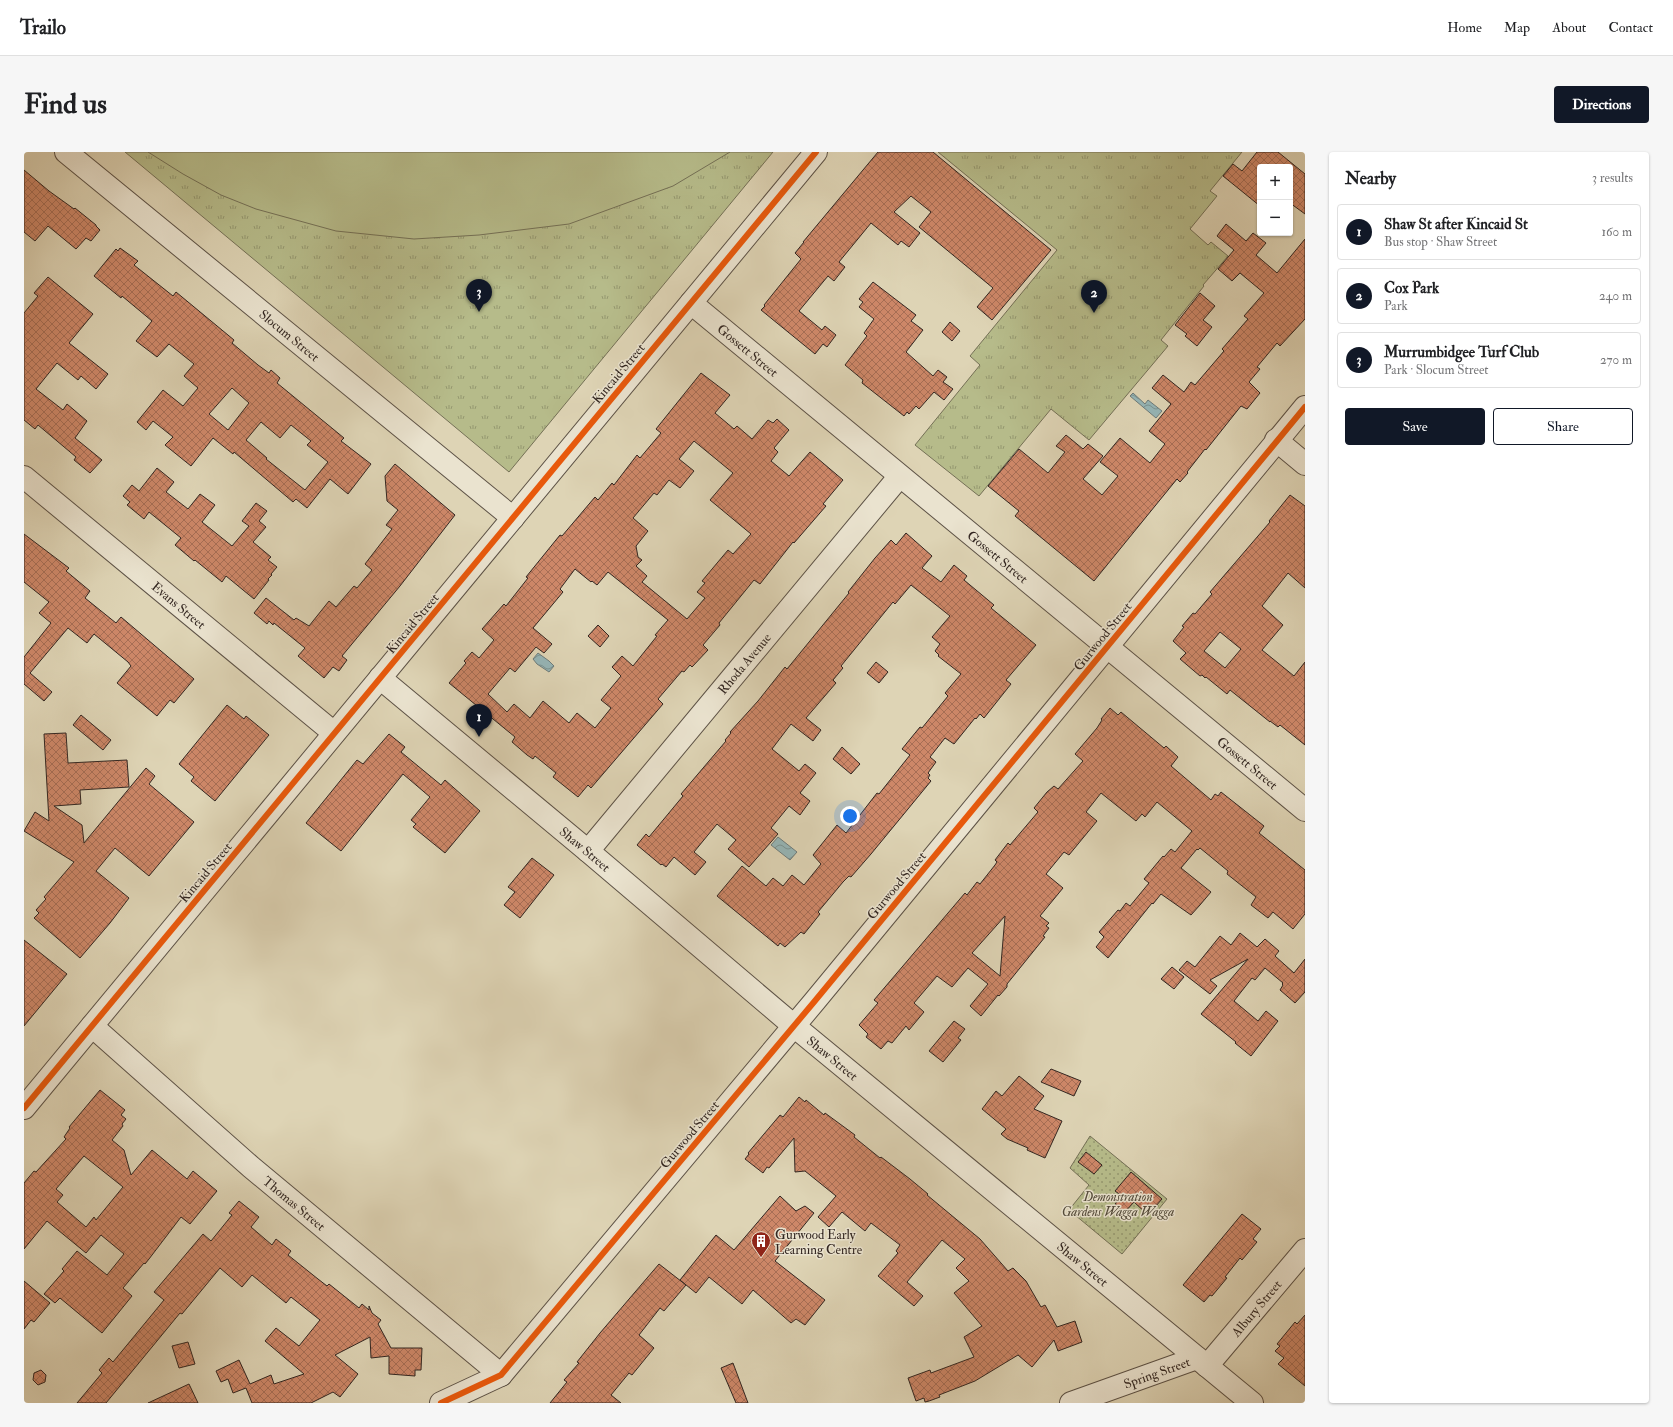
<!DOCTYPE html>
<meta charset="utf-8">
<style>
:root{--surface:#fff;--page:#f6f6f6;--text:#202124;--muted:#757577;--line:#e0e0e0;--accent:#111827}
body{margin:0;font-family:"IM FELL Double Pica",serif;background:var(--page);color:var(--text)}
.controls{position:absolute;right:12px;top:12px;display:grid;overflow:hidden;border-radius:4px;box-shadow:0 1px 3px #0004}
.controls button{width:36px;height:36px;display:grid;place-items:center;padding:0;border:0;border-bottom:1px solid var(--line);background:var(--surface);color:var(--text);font:20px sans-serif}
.you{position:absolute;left:826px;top:664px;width:14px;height:14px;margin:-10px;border:3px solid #fff;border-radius:50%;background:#1a73e8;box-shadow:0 0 0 6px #1a73e833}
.badge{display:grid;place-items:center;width:26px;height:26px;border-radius:50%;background:var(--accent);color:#fff;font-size:13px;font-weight:700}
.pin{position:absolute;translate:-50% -33px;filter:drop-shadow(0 1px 2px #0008)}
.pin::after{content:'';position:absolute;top:21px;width:14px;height:12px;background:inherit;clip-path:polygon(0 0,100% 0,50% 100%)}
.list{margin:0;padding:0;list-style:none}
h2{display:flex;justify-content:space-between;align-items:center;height:52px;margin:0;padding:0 16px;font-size:17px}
h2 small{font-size:13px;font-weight:400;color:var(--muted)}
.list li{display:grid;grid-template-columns:26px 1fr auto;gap:12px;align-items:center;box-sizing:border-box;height:56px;margin:0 8px 8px;padding:0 8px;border:1px solid var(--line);border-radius:4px}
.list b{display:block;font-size:15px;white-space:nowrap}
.list p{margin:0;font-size:13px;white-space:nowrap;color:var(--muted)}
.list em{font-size:13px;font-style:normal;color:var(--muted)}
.actions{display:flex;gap:8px;padding:12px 16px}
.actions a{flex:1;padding:9px 0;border:1px solid var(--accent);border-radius:4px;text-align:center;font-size:14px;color:var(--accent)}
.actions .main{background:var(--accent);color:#fff}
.map{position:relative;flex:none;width:1281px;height:1251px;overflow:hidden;border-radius:4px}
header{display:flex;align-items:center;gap:24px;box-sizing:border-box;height:56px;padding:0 20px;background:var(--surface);border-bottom:1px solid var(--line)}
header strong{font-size:19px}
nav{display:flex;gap:22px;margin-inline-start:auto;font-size:14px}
.intro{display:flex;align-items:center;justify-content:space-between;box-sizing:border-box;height:96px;padding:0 24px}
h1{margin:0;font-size:28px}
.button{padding:10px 18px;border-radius:4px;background:var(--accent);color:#fff;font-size:14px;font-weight:700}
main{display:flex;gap:24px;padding:0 24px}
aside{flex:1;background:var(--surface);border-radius:4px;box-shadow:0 1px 3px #0004}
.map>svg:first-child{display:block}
.grass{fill:url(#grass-tufts);stroke:#747056}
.garden{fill:url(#garden-dots);stroke:#747056}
.pitch{fill:#b6bb8a;stroke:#747056}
.water{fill:url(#water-waves);stroke:#6e7c7b}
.building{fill:url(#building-cross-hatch);stroke:#322621;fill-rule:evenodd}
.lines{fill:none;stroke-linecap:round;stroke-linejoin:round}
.minor-casing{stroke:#5d5246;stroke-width:24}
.minor{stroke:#eae3cf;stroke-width:22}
.cycleway-casing{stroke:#eae3cf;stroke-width:8}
.cycleway{stroke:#e8590c;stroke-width:6}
.labels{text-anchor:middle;stroke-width:3;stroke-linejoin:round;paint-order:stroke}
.street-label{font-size:13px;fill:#322621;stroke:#eae3cf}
.park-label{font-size:13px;font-style:italic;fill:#534b3b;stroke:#eae3cf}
.poi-label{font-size:13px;fill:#322621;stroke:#eae3cf;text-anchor:start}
</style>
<header>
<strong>Trailo</strong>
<nav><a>Home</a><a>Map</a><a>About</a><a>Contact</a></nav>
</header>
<div class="intro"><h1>Find us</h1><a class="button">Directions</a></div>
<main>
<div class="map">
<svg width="1281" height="1251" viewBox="0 0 1281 1251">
<defs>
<pattern id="grass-tufts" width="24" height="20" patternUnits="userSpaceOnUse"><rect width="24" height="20" fill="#b6bb8a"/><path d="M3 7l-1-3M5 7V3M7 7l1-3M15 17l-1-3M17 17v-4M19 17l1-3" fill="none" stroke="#959870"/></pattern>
<pattern id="garden-dots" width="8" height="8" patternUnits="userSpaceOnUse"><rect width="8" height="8" fill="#b6bb8a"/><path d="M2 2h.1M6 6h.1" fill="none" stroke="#959870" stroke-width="1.8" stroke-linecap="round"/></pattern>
<pattern id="water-waves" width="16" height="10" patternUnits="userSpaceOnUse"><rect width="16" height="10" fill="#96b6b7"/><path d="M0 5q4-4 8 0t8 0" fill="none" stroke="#7b9494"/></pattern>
<pattern id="building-cross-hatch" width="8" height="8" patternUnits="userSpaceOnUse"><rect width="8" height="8" fill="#cd8768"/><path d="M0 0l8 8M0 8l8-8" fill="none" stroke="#a76e55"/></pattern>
</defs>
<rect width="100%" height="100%" fill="#ded4b5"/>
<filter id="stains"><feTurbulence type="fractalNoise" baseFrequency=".005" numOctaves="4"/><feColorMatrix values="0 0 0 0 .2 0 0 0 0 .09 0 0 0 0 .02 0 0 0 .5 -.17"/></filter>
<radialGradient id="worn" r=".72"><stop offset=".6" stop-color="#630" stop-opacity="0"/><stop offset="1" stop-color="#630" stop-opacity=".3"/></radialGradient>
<!-- grass -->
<g class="grass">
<polygon points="101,0 749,0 485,320"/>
<polygon points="914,0 1218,0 1186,39 1193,44 1166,77 1184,93 1187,90 1204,104 1179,133 1180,134 1137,188 1144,194 1065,288 1027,257 955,344 891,293 956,213 946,204 1033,98"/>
</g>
<!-- garden -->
<polygon class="garden" points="1066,984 1143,1047 1098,1102 1045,1058 1065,1033 1046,1016"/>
<!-- pitch -->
<polygon class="pitch" points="124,0 706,0 649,34 545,72 455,83 390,87 312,79 232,57 197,43 159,22"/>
<!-- water -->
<g class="water">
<polygon points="1109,241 1121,252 1124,248 1138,259 1132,266 1106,244"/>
<polygon points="514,501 525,509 530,514 525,520 513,512 509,507"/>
<polygon points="754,685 773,700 766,708 747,693"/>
</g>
<!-- building -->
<g class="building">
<polygon points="854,0 909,0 1027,98 968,168 953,155 969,136 895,75 907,60 887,44 870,60 896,81 885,95 877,89 874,93 847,71 815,110 821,115 810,129 804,124 775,159 798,178 801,174 812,183 803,195 799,192 791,202 737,158 741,154 740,153 777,107 771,101 780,90 779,90"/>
<polygon points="1233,0 1254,0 1281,22 1281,62 1266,51 1266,15 1236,15 1236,54 1199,24 1209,12 1218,19"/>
<polygon points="0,18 25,39 50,57 51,56 72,73 72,74 76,78 67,89 62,86 52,97 24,74 11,89 0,80"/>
<polygon points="1202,72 1222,89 1229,81 1242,91 1232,103 1253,121 1281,87 1281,167 1256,194 1253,191 1233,215 1236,217 1225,230 1236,241 1223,257 1217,254 1182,298 1181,297 1163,320 1164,321 1156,330 1153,327 1070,429 991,364 995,359 964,334 995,297 1024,321 1041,300 1032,294 1042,283 1059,297 1064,292 1079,304 1059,327 1078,343 1094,324 1076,310 1096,286 1126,311 1141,292 1125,279 1147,252 1128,236 1139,223 1160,240 1167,230 1171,233 1200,199 1198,197 1224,167 1220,164 1240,141 1216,121 1208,129 1194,117 1210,98 1193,84"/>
<path d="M96,96L114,109L110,113L149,144L152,140L210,188L208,191L234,213L245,221L247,218L256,226L253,231L320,286L317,289L347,312L324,342L306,327L283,356L272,347L269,350L210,300L209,302L189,286L167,314L141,293L149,285L129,269L122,278L113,270L139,238L159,254L174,236L160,224L170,212L145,192L133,205L112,189L128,169L98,144L97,146L70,124L92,97L94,99ZM208,236L225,251L204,278L185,262ZM237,270L256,286L267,273L287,289L283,293L304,310L281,338L242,307L243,306L222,288Z"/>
<polygon points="24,125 69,162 45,191 84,222 72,237 57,224 54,228 33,211 12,237 39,258 43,252 63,269 51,286 78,308 66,321 50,308 52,305 14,273 11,277 0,268 0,161 14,144 10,141"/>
<polygon points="849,130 892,163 887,169 899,178 882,200 909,224 914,218 923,225 919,230 929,237 920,248 910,240 895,257 892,254 885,262 883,260 880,264 838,231 839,228 821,213 843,184 840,181 850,167 835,155 839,150 835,147"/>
<polygon points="1176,141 1191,154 1179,168 1188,175 1173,194 1161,184 1163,182 1151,173"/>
<polygon points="926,170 936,179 928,189 918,180"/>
<path d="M677,221L706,243L691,261L710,277L713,274L728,287L744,268L749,271L753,267L765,278L750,296L754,300L747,309L765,324L786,300L819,328L799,352L802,354L770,391L769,390L736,432L730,428L695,471L696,473L679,493L684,498L668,515L666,513L660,520L658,519L634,547L639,552L567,636L564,633L554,645L529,625L532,621L511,604L509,607L503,603L488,590L491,585L425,531L442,511L440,509L448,500L455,506L470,488L458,477L480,452L482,454L504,426L502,425L536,383L538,384L571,345L574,348L588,331L590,333L613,303L616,306L637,281L632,277ZM670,289L709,321L686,348L727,382L709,402L704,398L678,429L681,431L673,440L681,446L663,467L618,430L623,424L612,414L618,408L614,405L612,394L624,379L609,366L630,341L633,343L645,328L656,336L670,319L655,307ZM551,417L567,430L568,429L573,433L584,420L644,468L631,483L633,484L609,514L598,504L588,515L597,524L577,548L587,556L571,576L553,561L545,571L519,549L506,566L490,552L483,560L464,542L486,516L491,520L512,495L520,501L528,492L509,476L539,440L536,437Z"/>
<polygon points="371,312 431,363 376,434 318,504 323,508 315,519 309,515 300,526 274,504 281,496 250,471 249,473 245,469 243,472 230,461 242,446 270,468 272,466 285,474 305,449 312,455 330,434 333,436 348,418 341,412 368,377 362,373 374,358 363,349 361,324"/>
<polygon points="133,316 150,330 142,340 164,357 176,342 191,353 178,370 208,394 225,374 218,369 232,351 243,359 235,369 242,375 229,390 247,405 244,408 253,415 247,422 248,423 244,427 245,428 230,447 202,424 198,430 171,408 170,409 151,393 157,386 125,360 120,367 103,353 106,350 99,344 108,333 115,339"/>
<path d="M1266,343L1281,354V436L1264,421L1238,454L1259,473L1238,498L1270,524L1281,510V593L1256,573L1254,575L1246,569V570L1206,538L1203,542L1182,525L1181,526L1178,523L1176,524L1156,507L1162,501L1149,489L1160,475L1158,474L1169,461L1171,462L1188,442L1186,440L1246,370L1245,369ZM1196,480L1217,497L1201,516L1180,499Z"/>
<polygon points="882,381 908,404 898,416 917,430 930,413 943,424 940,428 970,453 967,456 1012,493 982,528 987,532 960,566 956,562 952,567 951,566 930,592 921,586 906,605 912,610 904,621 906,623 904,626 907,629 847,702 827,725 825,724 819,730 794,760 796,762 780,782 777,780 761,795 756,791 754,794 693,744 718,714 742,734 749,726 759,734 768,723 780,733 797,712 789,703 813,673 822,681 853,641 855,642 886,603 878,597 896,575 898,576 924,544 921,541 937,522 914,504 915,503 911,499 916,492 908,485 926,464 887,433 871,452 869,450 817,514 819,516 809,528 812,531 782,566 797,578 789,589 767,572 748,597 775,619 781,612 792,621 776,641 786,649 776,663 765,654 747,676 754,682 725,715 704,697 712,688 693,672 670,700 682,710 671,723 650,705 642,715 638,712 637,713 613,693 622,682 625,685 659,644 657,642 702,589 701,588 707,581 706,580 734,549 761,515 763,517 825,441 824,440 851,406 867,388 872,393"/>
<polygon points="0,382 45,416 42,419 66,439 61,446 92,471 97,465 170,527 150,551 146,548 133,564 93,531 107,514 104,510 70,482 63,491 44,476 6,521 28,540 20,549 0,532 0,505 27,471 15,461 25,450 0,430"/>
<polygon points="574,473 585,484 576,495 564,484"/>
<polygon points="852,510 864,520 855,531 843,521"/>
<polygon points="203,553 220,567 222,564 245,583 191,649 167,629 170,625 155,612"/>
<path d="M1086,556L1094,563L1097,560L1140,596L1142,594L1154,605L1147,614L1187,648L1191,642L1194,644L1197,640L1240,674L1235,681L1281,718V762L1269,777L1249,760L1244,766L1227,753L1232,745L1203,722L1204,719L1176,696L1174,698L1173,697L1157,716L1187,740L1176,753L1167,763L1137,742L1129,752L1128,751L1084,806L1072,795L1080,785L1075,780L1094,758L1096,759L1102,751L1106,754L1125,731L1120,727L1139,704L1140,705L1147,697L1151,700L1168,679L1133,650L1121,665L1118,662L1112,669L1077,641L1062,660L1073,669L1045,703L1040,700L1022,722L1039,736L1016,764L1025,771L1022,774L1025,776L1019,784L1021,785L983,832V835L975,844L974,843L957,864L946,854L964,832L944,816L928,835L913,824L890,851L900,860L885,878L882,874L868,891L864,889L857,897L842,885L844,882L835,873L854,851L850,848L941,741L943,743L953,730L956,732L971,713L973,710L971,708L984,691L986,693L1014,660L1010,656L1023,640L1030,634L1034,637L1059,609L1051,602L1073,576L1078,568L1077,567ZM981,764L976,824L948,801Z"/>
<polygon points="57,563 87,588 79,598 49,573"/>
<polygon points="42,581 44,611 103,608 105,635 56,638 57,652 30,654 58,673 60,691 122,616 131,624 125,632 170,670 125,724 91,696 72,719 105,746 86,771 56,806 10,766 15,761 12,758 22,747 20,745 50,710 0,679 11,660 25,669 20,582"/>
<polygon points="365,582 381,595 377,600 417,633 421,628 456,659 421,701 389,675 392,672 387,668 406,645 379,622 317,699 282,671 333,608 339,612"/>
<polygon points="818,595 836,612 827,622 809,607"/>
<polygon points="508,706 530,723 496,766 480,753 491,740 484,735"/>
<polygon points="1216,781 1233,795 1241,787 1255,799 1251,804 1270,821 1281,807 1281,840 1271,851 1256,838 1259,833 1258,832 1259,831 1241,816 1231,828 1228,826 1210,849 1234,869 1242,859 1254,869 1227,904 1211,891 1212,890 1177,862 1224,807 1186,828 1193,834 1186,842 1155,818 1163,809 1171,815 1196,784 1207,793"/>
<polygon points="0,788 43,822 0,874"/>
<polygon points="1148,815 1160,825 1150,837 1137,827"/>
<polygon points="930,869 941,877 934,886 937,888 919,910 905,899"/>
<polygon points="1027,917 1057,929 1050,944 1017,930"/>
<polygon points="995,924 1020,944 1010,957 1038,969 1021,1006 1003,998 1004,996 983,987 977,982 982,977 958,957 972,939 978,944"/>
<path d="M76,938L101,958L97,963L102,967L98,972L99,974L88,988L100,998L107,1023L128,998L163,1027L169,1019L193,1039L166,1072L157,1065L125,1107L121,1112L120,1111L99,1136L108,1144L78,1181L36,1146L31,1151L20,1142L40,1119L38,1117L53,1099L83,1123L100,1102L77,1083L62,1101L23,1069L0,1097V1031L10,1019L12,1020L42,987L40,985L46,976L45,975ZM60,1004L99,1035L72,1068L70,1065L62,1075L33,1050L39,1043L32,1037Z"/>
<polygon points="775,945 781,950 782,948 800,963 801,961 831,983 830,985 856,1006 857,1005 886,1027 904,1042 903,1043 956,1087 984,1119 989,1116 1002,1129 1017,1155 1021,1153 1033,1175 1051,1169 1058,1190 1034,1199 1030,1188 1008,1215 994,1203 951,1229 915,1243 916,1245 905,1249 901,1250 900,1246 892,1249 884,1226 906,1218 907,1221 950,1205 940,1185 958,1174 930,1141 945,1129 932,1116 941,1107 918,1088 883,1130 899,1144 890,1154 854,1124 874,1101 872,1099 876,1093 847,1071 841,1079 818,1060 805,1075 794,1065 812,1044 781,1019 771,1020 770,986 745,1016 743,1015 739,1021 721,1007 725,1002 724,1001 756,963 759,965"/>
<polygon points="1062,1000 1078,1013 1070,1022 1054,1010"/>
<polygon points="1107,1020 1138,1047 1124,1063 1110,1050 1100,1061 1091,1052 1098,1044 1091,1039"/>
<polygon points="756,1044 772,1059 781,1054 790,1061 751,1109 801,1148 781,1173 772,1167 767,1171 729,1138 718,1152 685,1125 672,1141 656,1128 692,1083 710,1098"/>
<polygon points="215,1049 235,1065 227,1075 248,1093 252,1087 267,1099 264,1103 294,1127 303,1134 305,1132 335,1156 338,1152 345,1158 345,1154 348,1161 357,1168 354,1172 367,1196 398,1196 397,1218 391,1218 391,1224 365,1222 365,1204 347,1206 346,1185 311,1203 334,1222 316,1245 309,1240 287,1251 228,1251 222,1236 209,1241 204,1227 197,1230 192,1219 215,1208 226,1232 247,1223 250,1232 280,1222 241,1189 252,1176 275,1194 296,1168 267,1145 262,1151 228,1123 218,1135 196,1116 158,1162 156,1161 82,1251 53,1251 78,1221 75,1218 85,1206 89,1210 140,1148 130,1140 179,1082 187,1089 208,1063 205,1061"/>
<polygon points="1218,1062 1237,1077 1229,1087 1233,1090 1218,1108 1216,1106 1201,1125 1203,1126 1188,1144 1186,1143 1180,1150 1159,1133"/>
<polygon points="635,1112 662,1133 640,1159 636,1156 615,1183 630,1196 608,1223 605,1221 587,1243 597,1251 526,1251 543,1230 540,1228 555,1211 553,1210 576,1181"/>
<polygon points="0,1129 26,1151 10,1170 7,1168 0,1177"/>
<polygon points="1281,1163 1281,1234 1254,1212 1260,1206 1251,1199 1256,1194 1253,1192 1271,1170 1273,1172"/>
<polygon points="164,1190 171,1212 155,1216 148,1194"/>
<polygon points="709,1211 724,1251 712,1251 697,1216"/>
<polygon points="17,1218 22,1223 21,1230 14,1233 9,1228 10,1221"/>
<polygon points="165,1232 174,1251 124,1251"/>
</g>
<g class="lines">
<!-- minor casing -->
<g class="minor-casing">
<g id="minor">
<path id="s1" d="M42,0L489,366"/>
<path id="s2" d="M667,151L1281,658"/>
<polyline points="1252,288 1281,312"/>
<path id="s3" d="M0,325L310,581"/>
<path id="s4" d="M356,526L564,699L770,874L1228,1251"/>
<path id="s5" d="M564,699L875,325"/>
<path id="s6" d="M68,874L227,1015L477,1223"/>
<polyline points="0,956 792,0"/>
<path id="s7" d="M1183,1214L1281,1098"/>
<polyline points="417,1251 477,1223 790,850 1281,255"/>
<path id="s8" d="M1047,1251L1173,1206"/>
</g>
</g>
<!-- minor -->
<use href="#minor" class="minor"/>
<!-- cycleway casing -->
<g class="cycleway-casing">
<g id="cycleway">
<polyline points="0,956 792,0"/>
<polyline points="417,1251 477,1223 790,850 1281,255"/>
</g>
</g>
<!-- cycleway -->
<use href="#cycleway" class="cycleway"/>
</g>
<!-- icons -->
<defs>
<g id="building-pin" transform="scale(1)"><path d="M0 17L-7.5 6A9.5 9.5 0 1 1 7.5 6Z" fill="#8f2418" stroke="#eae3cf"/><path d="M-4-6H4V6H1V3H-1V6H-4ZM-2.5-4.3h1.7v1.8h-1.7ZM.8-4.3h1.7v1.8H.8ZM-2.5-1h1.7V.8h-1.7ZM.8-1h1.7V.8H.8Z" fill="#fff"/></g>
</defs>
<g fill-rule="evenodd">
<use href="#building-pin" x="737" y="1089"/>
</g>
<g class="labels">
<!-- street labels -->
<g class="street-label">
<text dy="5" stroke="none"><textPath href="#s1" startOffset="289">Slocum Street</textPath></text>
<text dy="5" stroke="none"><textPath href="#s2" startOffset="74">Gossett Street</textPath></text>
<text transform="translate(594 221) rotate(-50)" y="5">Kincaid Street</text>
<text dy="5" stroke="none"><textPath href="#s2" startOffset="398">Gossett Street</textPath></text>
<text dy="5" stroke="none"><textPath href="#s3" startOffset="201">Evans Street</textPath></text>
<text transform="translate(388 471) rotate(-50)" y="5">Kincaid Street</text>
<text transform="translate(1078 484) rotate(-51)" y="5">Gurwood Street</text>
<text dy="5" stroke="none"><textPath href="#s5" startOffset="244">Rhoda Avenue</textPath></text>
<text dy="5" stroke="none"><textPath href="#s2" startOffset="722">Gossett Street</textPath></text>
<text dy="5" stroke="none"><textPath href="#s4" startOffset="267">Shaw Street</textPath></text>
<text transform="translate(181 720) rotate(-50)" y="5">Kincaid Street</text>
<text transform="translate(872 733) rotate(-50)" y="5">Gurwood Street</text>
<text dy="5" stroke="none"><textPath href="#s4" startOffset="591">Shaw Street</textPath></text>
<text transform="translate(665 982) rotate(-50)" y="5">Gurwood Street</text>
<text dy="5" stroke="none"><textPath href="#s6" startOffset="269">Thomas Street</textPath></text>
<text dy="5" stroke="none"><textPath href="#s4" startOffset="915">Shaw Street</textPath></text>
<text dy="5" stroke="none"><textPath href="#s7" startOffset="76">Albury Street</textPath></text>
<text dy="5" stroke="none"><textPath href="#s8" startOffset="91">Spring Street</textPath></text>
</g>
<!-- park labels -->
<g class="park-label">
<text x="1094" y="1049">Demonstration<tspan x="1094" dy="15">Gardens Wagga Wagga</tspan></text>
</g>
<!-- poi labels -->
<g class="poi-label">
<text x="751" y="1087">Gurwood Early<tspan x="751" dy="15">Learning Centre</tspan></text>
</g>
</g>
<rect width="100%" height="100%" filter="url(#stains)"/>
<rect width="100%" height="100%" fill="url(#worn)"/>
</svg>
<div class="controls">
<button>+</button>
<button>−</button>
</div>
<div class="you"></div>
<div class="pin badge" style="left:455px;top:585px">1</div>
<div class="pin badge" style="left:1070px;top:161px">2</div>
<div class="pin badge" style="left:455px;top:160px">3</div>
</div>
<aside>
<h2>Nearby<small>3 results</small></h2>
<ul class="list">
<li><span class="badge">1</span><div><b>Shaw St after Kincaid St</b><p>Bus stop · Shaw Street</p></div><em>160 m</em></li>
<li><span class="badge">2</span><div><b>Cox Park</b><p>Park</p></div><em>240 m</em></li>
<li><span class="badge">3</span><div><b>Murrumbidgee Turf Club</b><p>Park · Slocum Street</p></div><em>270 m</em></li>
</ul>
<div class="actions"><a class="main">Save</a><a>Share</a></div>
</aside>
</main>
